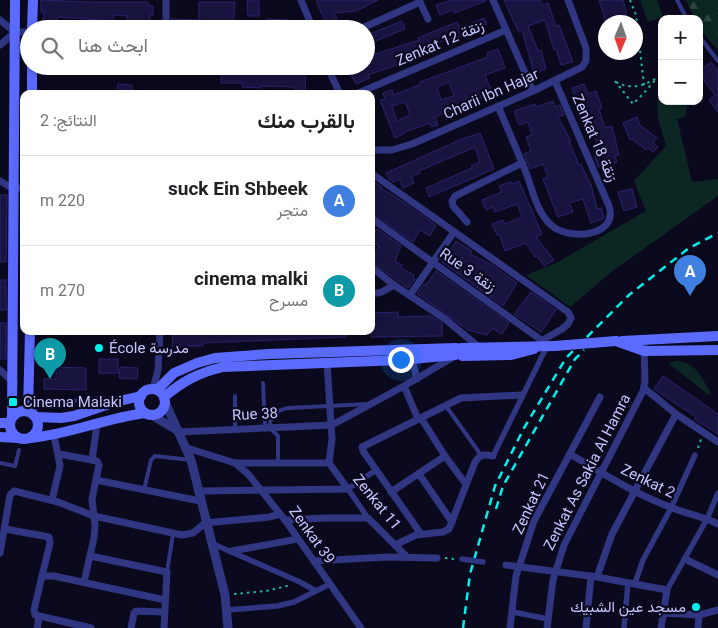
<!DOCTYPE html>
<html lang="ar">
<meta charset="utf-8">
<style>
:root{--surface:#fff;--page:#f2f2f2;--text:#202124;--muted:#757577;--line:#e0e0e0;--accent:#0f766e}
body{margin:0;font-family:Roboto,Vazirmatn,sans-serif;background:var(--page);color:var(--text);direction:rtl}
.controls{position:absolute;right:15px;top:15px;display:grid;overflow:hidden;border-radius:10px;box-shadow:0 2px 8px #0003}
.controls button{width:45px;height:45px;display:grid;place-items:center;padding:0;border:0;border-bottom:1px solid var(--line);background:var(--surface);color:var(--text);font:25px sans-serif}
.compass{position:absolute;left:598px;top:15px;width:45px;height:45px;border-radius:50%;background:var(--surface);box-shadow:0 2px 8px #0003;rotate:182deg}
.you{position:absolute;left:400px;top:359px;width:18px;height:18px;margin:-12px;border:4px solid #fff;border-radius:50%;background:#1a73e8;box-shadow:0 0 0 8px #1a73e833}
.badge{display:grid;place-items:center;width:32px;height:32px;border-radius:50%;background:var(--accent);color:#fff;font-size:16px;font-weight:700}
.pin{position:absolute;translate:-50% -41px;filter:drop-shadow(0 1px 2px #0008)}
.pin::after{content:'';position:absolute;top:26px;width:18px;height:15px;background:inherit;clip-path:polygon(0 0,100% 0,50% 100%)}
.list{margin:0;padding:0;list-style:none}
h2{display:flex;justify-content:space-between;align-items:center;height:65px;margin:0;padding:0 20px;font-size:21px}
h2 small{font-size:16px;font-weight:400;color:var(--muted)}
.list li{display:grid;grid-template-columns:32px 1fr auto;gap:15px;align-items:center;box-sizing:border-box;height:90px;padding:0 20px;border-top:1px solid var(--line)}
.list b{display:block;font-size:19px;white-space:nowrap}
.list p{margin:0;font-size:16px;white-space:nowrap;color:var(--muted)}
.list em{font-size:16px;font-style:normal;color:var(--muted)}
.icon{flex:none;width:28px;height:28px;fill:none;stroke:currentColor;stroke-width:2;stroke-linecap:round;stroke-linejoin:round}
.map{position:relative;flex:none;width:718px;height:628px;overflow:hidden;direction:ltr}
.search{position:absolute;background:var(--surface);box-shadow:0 2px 8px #0003;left:20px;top:20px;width:355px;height:55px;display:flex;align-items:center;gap:12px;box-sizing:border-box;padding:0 18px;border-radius:28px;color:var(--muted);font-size:19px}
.panel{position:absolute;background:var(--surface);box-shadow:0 2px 8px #0003;left:20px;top:90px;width:355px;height:245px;border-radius:10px;direction:rtl}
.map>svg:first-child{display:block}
.grass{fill:#0c2723}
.forest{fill:url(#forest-firs)}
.building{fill:#181440;stroke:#2a236e;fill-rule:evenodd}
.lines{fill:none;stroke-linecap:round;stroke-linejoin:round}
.path{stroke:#21b79d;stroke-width:2;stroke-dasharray:2.5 4;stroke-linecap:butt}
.service{stroke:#303681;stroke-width:4}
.pedestrian{stroke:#303681;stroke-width:5.5}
.minor{stroke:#303681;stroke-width:7}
.tertiary{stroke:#303681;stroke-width:9}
.secondary{stroke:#5c6bff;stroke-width:10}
.rail{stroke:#00f0ed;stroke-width:2.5;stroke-dasharray:8 6;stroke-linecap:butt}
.pedestrian-bridge{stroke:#303681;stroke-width:5.5}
.secondary-bridge{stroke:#5c6bff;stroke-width:10}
.poi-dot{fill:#00f0ed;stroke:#0b091d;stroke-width:2}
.labels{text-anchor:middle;stroke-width:4.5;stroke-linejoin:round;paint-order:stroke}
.street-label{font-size:15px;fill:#c5c5ff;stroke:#0b091d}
.poi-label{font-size:15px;fill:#c5c5ff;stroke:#0b091d;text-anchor:start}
</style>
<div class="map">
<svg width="718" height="628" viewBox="0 0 718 628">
<defs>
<pattern id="forest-firs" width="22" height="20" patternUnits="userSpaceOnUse" patternTransform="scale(1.25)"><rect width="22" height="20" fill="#0c2723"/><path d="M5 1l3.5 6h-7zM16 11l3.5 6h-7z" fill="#2e4544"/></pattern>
</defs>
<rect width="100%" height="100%" fill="#0b091d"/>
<!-- grass -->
<g class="grass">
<polygon points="640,0 657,0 663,17 648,22"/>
<path d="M662,92V101H688L685,117L677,119L692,182L718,179V196L610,273L570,307L526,275L556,263L646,211L634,181L666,146C662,129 651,108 662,92Z"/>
<path d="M676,361C695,361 703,379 711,394L709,395L668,363Z"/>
</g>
<!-- forest -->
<path class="forest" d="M686,0H718V50C710,40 699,31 699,19H695Z"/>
<!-- building -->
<g class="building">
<polygon points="41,0 90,2 148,2 148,5 153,6 153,15 150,15 150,29 127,29 127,16 114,15 113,21 57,17 57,22 43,21 44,12 41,12"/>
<polygon points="316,0 378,0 356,11 334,13 337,19 326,24"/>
<polygon points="452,0 486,0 486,1 454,13 453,10 440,15 436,5"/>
<polygon points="504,0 540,0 542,5 548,3 556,26 559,25 573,62 561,65 556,49 554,50 545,20 528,26 538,51 541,50 546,69 534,73 522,30 518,31"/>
<polygon points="599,0 623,0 629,22 606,22"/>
<polygon points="247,1 259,1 259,16 248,16"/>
<polygon points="199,2 235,2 233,29 171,29 171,19 199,20"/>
<polygon points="484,18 487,24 462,36 438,42 440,46 413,57 414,59 368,75 370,78 356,84 350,73 354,71 351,66 366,66 366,57 419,40 418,38 457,22 460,28"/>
<polygon points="267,19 290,20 290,29 267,29"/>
<polygon points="402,21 405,29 373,42 370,34"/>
<path d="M498,49L505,68L485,75L493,94L435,117L438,125L431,127L430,123L405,132V133L395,138L380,100L385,99L383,93L392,90L394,95L421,84L420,82L488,57L487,53ZM449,82L454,96L441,100L437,87ZM405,102L410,115L397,121L392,106Z"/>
<polygon points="711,62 718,71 718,112 709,100 715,95 699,74 699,71"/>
<polygon points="243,66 306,67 305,94 295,94 295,87 261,86 261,88 242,87 242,83 221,83 221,68 243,68"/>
<polygon points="118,84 132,85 132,94 117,94"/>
<polygon points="584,84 588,94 596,91 602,108 599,109 605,128 612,126 619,155 615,156 617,162 598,167 594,153 599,151 591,122 586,124 579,102 577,103 572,88"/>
<polygon points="553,101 555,107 560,105 564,115 558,117 571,141 569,141 579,165 581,164 590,184 591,184 597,209 601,208 604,217 603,219 591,223 583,199 569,203 573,212 558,217 543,179 548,177 543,164 530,169 524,154 531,151 526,137 532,135 528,122 519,125 514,111 535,104 536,107"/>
<polygon points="637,117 640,125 657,138 653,143 658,147 653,152 647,147 646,150 632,139 630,140 623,123"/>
<polygon points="480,133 494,169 429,197 426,188 472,168 471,166 480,162 475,147 419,171 420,173 411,177 414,183 403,188 399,179 393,182 389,179 386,173 462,139"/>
<polygon points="371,180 382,187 380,188 393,195 436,225 430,236 420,230 413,242 371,213"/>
<polygon points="519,181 542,234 536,237 554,260 544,266 537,256 535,257 526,243 505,251 499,234 497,235 492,224 503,220 505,224 522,217 517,204 495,212 493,207 486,210 482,200 502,192 499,186 511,182 512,184"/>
<polygon points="632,189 637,207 624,211 618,192"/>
<polygon points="0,195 7,195 6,262 0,262"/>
<polygon points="377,229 401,246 395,261 402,265 401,268 414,275 413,277 415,279 408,288 371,262 379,246 371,243 371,230 375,232"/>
<polygon points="456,241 472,251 470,254 491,264 517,283 503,306 442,262"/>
<polygon points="436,271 509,323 502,334 492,328 487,335 468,330 419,295 417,294 424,284 426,285"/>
<rect x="0" y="280" width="6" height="30"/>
<polygon points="531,292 556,310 541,332 514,314"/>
<polygon points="398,312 398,317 431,316 442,323 442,336 371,337 371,313"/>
<rect x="0" y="323" width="6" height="36"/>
<polygon points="173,331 346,331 346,337 203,343 203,346 187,346 187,351 172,350"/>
<rect x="99" y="359" width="19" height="14"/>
<polygon points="56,367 86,368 86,390 44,389 44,379 56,379"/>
<polygon points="120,367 138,368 137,379 119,378"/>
<polygon points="663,376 718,414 718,434 694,419 696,417 654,389"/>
</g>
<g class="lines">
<!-- path -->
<g class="path">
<polyline points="630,0 636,15 644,85"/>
<polyline points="615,81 633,104 643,94 657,78"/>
<path d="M616,82C632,91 648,85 662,74"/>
<polyline points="698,448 701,439"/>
<polyline points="445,558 455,559"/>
<polyline points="234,594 266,591 291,585"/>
</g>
<!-- service -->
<g class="service">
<polyline points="677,0 687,19"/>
<polyline points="699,36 718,61"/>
<polyline points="263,383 265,427"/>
<polyline points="235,396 235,429"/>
<polyline points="446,406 481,455"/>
<polyline points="31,412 43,404 102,398 113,401"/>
<polyline points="0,463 15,466 19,450"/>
<path d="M278,463V436L269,427C272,414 276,410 289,408L368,404"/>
<polyline points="144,490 151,460 155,456 191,460"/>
<polyline points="167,572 173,534"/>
</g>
<!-- pedestrian -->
<g class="pedestrian">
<polyline points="493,456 547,346"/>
<polyline points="368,518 348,489 376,470"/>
<polyline points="211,543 300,582 316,591"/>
<polyline points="635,583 643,560 671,508 695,455"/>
<polyline points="667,590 707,519 718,493"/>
<polyline points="227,610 277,606 294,602 330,584"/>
<polyline points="513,612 548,619"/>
<polyline points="624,628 628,582"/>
</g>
<!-- minor -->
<g class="minor">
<polyline points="166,0 166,29"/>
<polyline points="301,0 313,29"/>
<polyline points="419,0 428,19"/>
<polyline points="493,0 533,91"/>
<polyline points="0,20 15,32 29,32"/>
<polyline points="360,29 420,2"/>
<polyline points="0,45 15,32"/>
<polyline points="327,66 340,94"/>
<polyline points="356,94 506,30"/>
<path d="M498,106C507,127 516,148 525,170C532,187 536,212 551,225C568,241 619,237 609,206L555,81"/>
<polyline points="371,150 392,150 412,144 533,91 582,67 586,61 586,48 568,0"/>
<polyline points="371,173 568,312 571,318 568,324 562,329 543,340"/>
<polyline points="0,181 10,187 24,189"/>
<polyline points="371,218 544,342"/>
<polyline points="467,222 453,206 452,201 455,196 522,163"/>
<polyline points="371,267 394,285 382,292 371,294"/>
<polyline points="394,285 445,319 479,347"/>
<polyline points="410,295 454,232"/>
<polyline points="409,359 413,363 417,379"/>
<polyline points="327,362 332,439 329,463"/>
<polyline points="0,370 14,383"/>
<polyline points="404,386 418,419"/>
<polyline points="644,388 676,414 718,442"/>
<polyline points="153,389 158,370 160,331"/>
<polyline points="421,418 445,456 465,483"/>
<polyline points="180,432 332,425 404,386 455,356"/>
<polyline points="187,448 235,463 248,474 285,520 361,628"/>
<polyline points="59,454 92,460"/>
<path d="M570,454C602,473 635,494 670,507C686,514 702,516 718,524"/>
<polyline points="235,463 329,463"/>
<polyline points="329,463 348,489"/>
<polyline points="419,474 452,522"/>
<polyline points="96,480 200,501"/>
<polyline points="198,491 348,489"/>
<polyline points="391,492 445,456"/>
<polyline points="52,500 60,466 54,435"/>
<polyline points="285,520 326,518 368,518 407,557"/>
<polyline points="5,529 49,537 50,543 42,576"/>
<polyline points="421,534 363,451 362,447 461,398 522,395"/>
<path d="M395,545L416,535L443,532L449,529L475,462C480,454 484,454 493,456"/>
<polyline points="232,551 298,539"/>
<polyline points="0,553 10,495 14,491 58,502 94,516 182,535 193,533 205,523 269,517 280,514"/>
<polyline points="90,556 167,572 164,628"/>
<polyline points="685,559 718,575"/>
<polyline points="314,561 387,557 437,558"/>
<polyline points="506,565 597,577 667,590 661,628"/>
<polyline points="597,577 612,534 676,414"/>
<polyline points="84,582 94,538 95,526 92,499 99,465 97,461 92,460 97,424"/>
<polyline points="662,613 699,615 718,610"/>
<polyline points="37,628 39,617"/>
<polyline points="91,628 35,615 34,610 42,576 54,576 165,600"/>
<polyline points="131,628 134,613 136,611 164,612"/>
<polyline points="510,628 516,576 534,521 600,397"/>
<polyline points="547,628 553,580 564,545 643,391 645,381 644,347"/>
<polyline points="586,628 591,576"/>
<polyline points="698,628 699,615"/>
</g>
<!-- tertiary -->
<g class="tertiary">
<polyline points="164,400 191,460 225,595 228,628"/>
<polyline points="150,414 180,432"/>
</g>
<!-- secondary -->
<g class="secondary">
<polyline points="32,29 33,0"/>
<polyline points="32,94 32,66"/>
<polyline points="616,341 644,351 718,350"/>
<polyline points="622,341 718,336"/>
<polyline points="461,348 555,346"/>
<polyline points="462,356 511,355 534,349"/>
<circle cx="152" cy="402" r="13"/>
<polyline points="157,390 174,373 197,363 215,358 269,354 456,348"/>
<path d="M164,397C183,381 198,373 223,367L401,360L455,355"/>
<circle cx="24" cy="425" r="14"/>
<polyline points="28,411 30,331"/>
<polyline points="12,417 15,0"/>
<polyline points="37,417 61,418 74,416 115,402 141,396"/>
<polyline points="0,423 10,423"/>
<polyline points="0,437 18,438"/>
<path d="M31,438C70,434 106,418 145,413"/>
</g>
<!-- rail -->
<g class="rail">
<polyline points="496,509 503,486 575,359 584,350"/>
<polyline points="463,628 470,574 495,486 524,428 566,358 629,295 689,248 718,233"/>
</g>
<!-- pedestrian-bridge -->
<polyline class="pedestrian-bridge" points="462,559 483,562"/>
<!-- secondary-bridge -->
<polyline class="secondary-bridge" points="555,346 616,341"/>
</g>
<!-- markers -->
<g class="poi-dot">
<circle cx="99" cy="348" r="5"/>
<rect x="8" y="397" width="10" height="10" rx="2.5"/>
<circle cx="696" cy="607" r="5"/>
</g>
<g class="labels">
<!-- street labels -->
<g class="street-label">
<text transform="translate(440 43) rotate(-23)" y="5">Zenkat 12 زنقة</text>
<text transform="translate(491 94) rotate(-24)" y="5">Charii Ibn Hajar</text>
<text transform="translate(595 138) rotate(67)" y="5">Zenkat 18 زنقة</text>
<text transform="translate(468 270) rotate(35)" y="5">Rue 3 زنقة</text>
<text transform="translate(255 414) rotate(-3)" y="5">Rue 38</text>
<text transform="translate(587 472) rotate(-63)" y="5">Zenkat As Sakia Al Hamra</text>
<text transform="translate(648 481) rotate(26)" y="5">Zenkat 2</text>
<text transform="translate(377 502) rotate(51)" y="5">Zenkat 11</text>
<text transform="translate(531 503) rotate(-65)" y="5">Zenkat 21</text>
<text transform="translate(312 535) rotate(54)" y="5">Zenkat 39</text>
</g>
<!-- poi labels -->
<g class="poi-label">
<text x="109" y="353">École مدرسة</text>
<text x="23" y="407">Cinema Malaki</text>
<text x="686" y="612" text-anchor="end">مسجد عين الشبيك</text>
</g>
</g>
</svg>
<div class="controls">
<button>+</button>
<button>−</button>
</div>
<svg class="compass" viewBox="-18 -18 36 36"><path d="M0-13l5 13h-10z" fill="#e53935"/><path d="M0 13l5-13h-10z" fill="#757577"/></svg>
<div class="you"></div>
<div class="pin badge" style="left:690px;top:296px;background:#3f7fe0">A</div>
<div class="pin badge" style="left:50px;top:379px;background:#0f9aa8">B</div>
<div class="search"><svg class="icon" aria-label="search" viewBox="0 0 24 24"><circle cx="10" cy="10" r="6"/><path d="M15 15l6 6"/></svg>ابحث هنا</div>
<section class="panel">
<h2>بالقرب منك<small>النتائج: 2</small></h2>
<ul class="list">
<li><span class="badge" style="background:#3f7fe0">A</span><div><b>suck Ein Shbeek</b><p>متجر</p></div><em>220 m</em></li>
<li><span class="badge" style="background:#0f9aa8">B</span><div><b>cinema malki</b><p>مسرح</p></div><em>270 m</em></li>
</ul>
</section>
</div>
